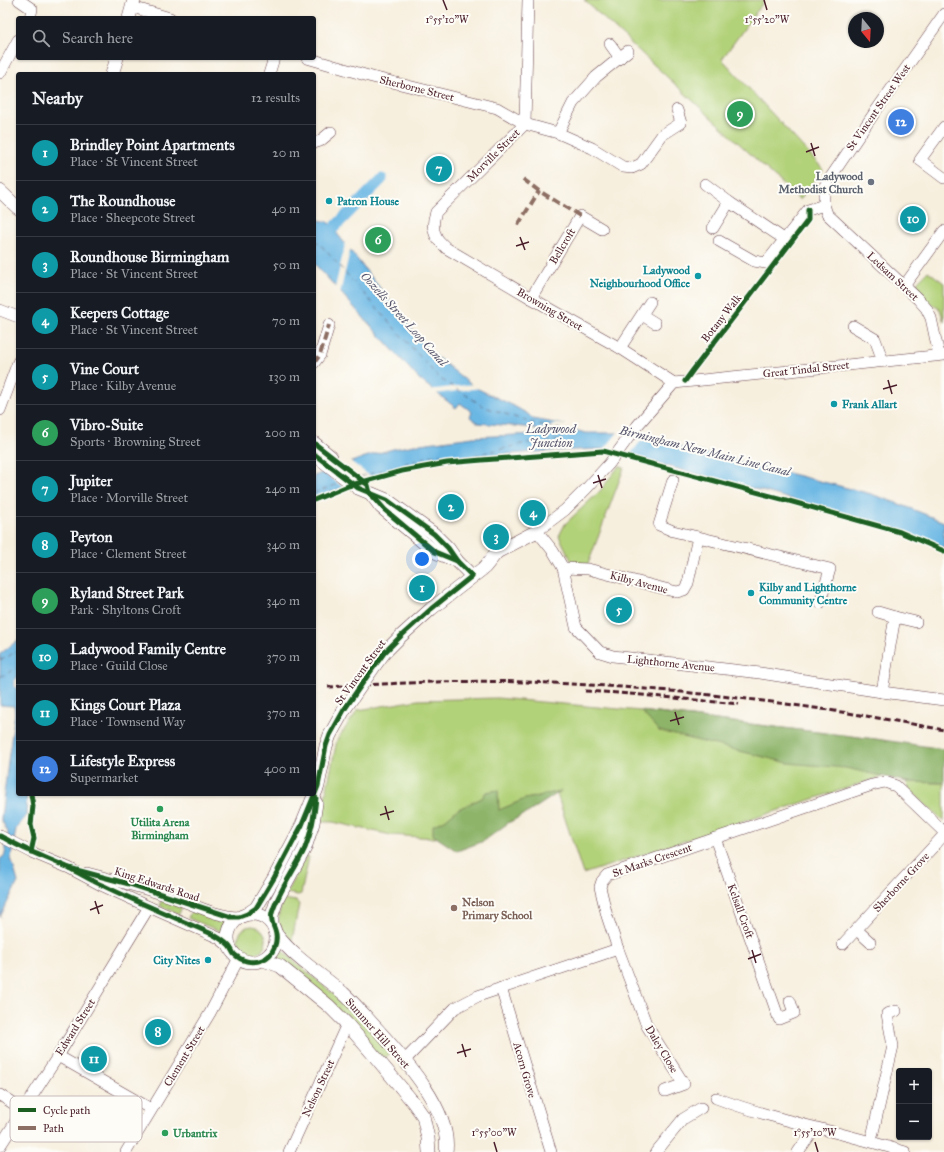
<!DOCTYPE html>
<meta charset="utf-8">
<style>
:root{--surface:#171b24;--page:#20242c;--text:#f1f3f6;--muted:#9ea1a6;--line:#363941;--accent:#1f6fb2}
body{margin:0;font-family:"IM FELL Great Primer",serif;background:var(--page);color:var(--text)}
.controls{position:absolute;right:12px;bottom:12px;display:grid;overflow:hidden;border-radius:4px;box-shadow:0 1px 3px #0004}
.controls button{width:36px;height:36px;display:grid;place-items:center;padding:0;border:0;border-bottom:1px solid var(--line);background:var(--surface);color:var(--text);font:20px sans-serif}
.compass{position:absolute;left:848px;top:12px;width:36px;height:36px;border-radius:50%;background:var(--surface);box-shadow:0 1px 3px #0004;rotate:162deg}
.you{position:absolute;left:422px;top:559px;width:14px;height:14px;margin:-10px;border:3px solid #fff;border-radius:50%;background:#1a73e8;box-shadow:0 0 0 6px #1a73e833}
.badge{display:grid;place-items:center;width:26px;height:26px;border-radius:50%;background:var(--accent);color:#fff;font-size:13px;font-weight:700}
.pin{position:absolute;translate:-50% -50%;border:2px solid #fff;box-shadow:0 1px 4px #0006}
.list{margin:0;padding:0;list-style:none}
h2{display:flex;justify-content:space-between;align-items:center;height:52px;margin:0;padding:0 16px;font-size:17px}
h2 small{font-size:13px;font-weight:400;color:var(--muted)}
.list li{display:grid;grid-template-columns:26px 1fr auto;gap:12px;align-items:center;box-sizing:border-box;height:56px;padding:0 16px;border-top:1px solid var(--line)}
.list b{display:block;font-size:15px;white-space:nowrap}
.list p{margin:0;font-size:13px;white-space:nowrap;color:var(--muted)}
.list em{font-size:13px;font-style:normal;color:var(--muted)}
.icon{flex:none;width:22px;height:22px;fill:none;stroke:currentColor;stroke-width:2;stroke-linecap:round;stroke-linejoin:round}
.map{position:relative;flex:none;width:944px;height:1152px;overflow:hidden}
.search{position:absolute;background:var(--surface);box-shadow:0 1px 3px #0004;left:16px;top:16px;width:300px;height:44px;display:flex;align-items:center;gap:10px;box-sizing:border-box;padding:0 14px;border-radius:4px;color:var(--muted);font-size:15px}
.panel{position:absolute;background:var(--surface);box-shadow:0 1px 3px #0004;left:16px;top:72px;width:300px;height:724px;border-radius:4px}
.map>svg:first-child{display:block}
.green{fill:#b2d279;stroke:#7e7852}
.forest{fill:#8db469;stroke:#6c6a4a}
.water{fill:#6ab7e4;stroke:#5a6b88}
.pier{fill:#f7efde}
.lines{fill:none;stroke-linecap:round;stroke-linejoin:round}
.canal{stroke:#6ab7e4;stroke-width:11}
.ferry{stroke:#55546c;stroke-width:1;stroke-dasharray:5 4;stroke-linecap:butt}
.minor-casing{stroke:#643e46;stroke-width:12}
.tertiary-casing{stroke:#643e46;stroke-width:14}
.minor{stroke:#fff;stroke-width:11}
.tertiary{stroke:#fff;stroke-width:13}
.rail{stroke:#4a1f2b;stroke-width:3;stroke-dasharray:6 3;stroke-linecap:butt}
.tertiary-bridge-casing{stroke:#643e46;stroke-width:14;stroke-linecap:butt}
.tertiary-bridge{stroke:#fff;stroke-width:13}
.quiet{stroke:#8d6e63;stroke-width:4;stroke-dasharray:8 4;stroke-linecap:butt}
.cycleway-casing{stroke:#fdfcf7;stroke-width:8}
.cycleway{stroke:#1b5e20;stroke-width:5}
.ticks{fill:none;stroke:#4a1f2b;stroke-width:1.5}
.worship-dot{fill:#6b7280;stroke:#fdfcf7;stroke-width:1.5}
.culture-dot{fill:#0f9aa8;stroke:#fdfcf7;stroke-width:1.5}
.leisure-dot{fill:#2e9e5b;stroke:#fdfcf7;stroke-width:1.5}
.education-dot{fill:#8d6e63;stroke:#fdfcf7;stroke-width:1.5}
.labels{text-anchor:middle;stroke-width:4;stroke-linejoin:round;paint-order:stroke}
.street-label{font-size:11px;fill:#4a1f2b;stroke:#fdfcf7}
.worship-label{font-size:11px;font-weight:bold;fill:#5b616d;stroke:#fdfcf7;text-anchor:end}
.culture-label{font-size:11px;font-weight:bold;fill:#0d838f;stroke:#fdfcf7;text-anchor:start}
.leisure-label{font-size:11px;font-weight:bold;fill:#27864d;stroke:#fdfcf7}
.education-label{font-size:11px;font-weight:bold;fill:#785e54;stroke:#fdfcf7;text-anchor:start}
.water-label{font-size:12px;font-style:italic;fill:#55546c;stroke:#fdfcf7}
.key{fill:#fdfcf7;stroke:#c7baba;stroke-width:1}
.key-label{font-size:11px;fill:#4a1f2b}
.ticks-label{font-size:10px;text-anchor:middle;fill:#4a1f2b;stroke:#fdfcf7;stroke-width:4;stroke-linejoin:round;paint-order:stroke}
</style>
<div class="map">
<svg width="944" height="1152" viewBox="0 0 944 1152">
<rect width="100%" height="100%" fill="#fdfcf7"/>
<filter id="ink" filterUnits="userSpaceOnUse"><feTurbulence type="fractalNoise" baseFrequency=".025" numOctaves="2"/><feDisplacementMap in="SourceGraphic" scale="8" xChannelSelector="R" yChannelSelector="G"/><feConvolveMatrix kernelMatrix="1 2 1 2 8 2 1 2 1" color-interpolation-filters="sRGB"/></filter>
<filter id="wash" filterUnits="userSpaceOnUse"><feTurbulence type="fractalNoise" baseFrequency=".012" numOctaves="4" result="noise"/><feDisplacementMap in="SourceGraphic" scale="16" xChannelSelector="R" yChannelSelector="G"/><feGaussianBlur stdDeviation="0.9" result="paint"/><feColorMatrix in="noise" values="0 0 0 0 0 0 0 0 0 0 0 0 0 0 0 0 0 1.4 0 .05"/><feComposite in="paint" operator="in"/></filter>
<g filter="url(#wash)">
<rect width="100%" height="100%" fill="#f7efde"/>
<!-- green -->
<g class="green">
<polygon points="584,0 765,0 722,59 823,169 800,200"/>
<polygon points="928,271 944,283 944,322 940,309 914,295 918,281"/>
<polygon points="619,466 624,468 588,564 572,562 559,536 565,524 600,491"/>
<polygon points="497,698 641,711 882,740 893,773 583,874 557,794 435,838 391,835 333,822 320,822 337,740 358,710 418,700"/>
<polygon points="907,782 944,783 944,822 908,788"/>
<polygon points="306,856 309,857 301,894 298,895 286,893"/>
<polygon points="162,899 182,906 179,914 160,906"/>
<path d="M283,899L296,901L299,904L292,941C274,924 277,922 283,899Z"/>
<polygon points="192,910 227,922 222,932 188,918"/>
<circle cx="252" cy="940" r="14"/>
<polygon points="281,950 317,980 351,1009 390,1053 381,1061 276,958"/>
</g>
<!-- forest -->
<g class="forest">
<polygon points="641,711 876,739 944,749 944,783 907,782 846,768 788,763 659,731"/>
<polygon points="498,790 499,810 525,799 561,791 529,812 508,823 484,841 457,851 433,835 433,825 445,820 458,809 482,798 486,792"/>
</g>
<!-- water -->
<g class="water">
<polygon points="314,219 328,222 423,343 438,358 474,387 512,405 528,414 533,419 565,425 574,430 586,433 621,433 764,467 871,494 902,505 944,522 944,548 887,527 766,492 603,449 551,451 468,457 423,463 382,474 314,498 314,476 365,457 393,449 420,444 473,437 537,434 535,428 478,423 470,417 472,412 460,403 456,408 419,379 314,263"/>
<path d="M18,640V677C12,680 12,686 18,689V794H27L26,816L16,829L11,858L18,882L0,917V859L4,856L5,854L8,832L1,819L8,761L15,713L14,706L0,705V654Z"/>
</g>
<!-- pier -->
<g class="pier">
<polygon points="346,240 351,246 340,294 335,288"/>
<polygon points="473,384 481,388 434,394 429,390"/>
<polygon points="557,424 569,425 575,429 558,433 537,434 536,430"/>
<polygon points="619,431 645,436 628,457 603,451"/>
<polygon points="350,461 374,479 345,489 322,471"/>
</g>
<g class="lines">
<!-- canal -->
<polyline class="canal" points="324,238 382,179"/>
<!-- ferry -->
<g class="ferry">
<polyline points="314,241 319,243 439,378 485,407 529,422 560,429 562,440 526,443 468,457 437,454 356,478"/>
<polyline points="314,493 341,483"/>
<polyline points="0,660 6,658 18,650"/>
<polyline points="0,677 18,668"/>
</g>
</g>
</g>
<g filter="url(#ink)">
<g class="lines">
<!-- minor casing -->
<g class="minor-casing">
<g id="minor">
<polyline points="19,0 32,9 30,18"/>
<path d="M528,0L525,124L436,212C433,220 432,230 437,238C439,242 444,245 446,248L531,298L620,348L674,383"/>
<polyline points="132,7 170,18"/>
<polyline points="610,44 620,58"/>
<polyline points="307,58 372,77 497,108 525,124 558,133 573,103 596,77 628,51"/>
<polyline points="0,73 18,40"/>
<polyline points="269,74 274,58"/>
<polyline points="944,127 920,160 944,178"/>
<polyline points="558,133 592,148 623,167 632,168 641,164 662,135 681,123 677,110"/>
<polyline points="314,143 320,141 331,132"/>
<polyline points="705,184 729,202 784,239"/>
<polyline points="713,228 729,202"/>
<polyline points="719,241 754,261 766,263 808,210 824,205"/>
<polyline points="904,286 944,231"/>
<polyline points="531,298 580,216 602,229"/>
<polyline points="0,310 18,317"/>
<polyline points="642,315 655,323"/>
<polyline points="853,326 875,339 883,361"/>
<polyline points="620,348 650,302"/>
<polyline points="939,355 931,318 926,308 918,299 827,214 824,205 824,187 875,112 944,14"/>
<polyline points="314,363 320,355 329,325"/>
<polyline points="674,383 637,426 609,464 587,488 565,510 537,531 553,551 563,568 576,627 600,652 613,656 760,673 882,692 944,700"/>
<polyline points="674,383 944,355"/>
<polyline points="0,410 18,362"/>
<polyline points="673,480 659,525 673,531 698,537"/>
<polyline points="563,568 588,569 677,592 684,590 688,583 698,537 830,569 820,603"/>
<polyline points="878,612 895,617"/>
<polyline points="882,692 895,617 916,622"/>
<polyline points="0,836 31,852 69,868 101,885 149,907 219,938 230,947"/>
<polyline points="715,838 779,1019 794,1013 790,1001"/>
<path d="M87,873C118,881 147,889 177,899C197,906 218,917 239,917"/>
<polyline points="857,930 870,942"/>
<polyline points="843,944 944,835"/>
<polyline points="618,949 647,1026 684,1084 665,1091"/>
<polyline points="501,988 551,1152"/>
<polyline points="58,1056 151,1109"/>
<polyline points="405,1060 455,1008 478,996 618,949 607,916 600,887 602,881 607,875 616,872 872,785 885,782 896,786 944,832"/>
<polyline points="0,1095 23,1110"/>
<path d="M716,1098C777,1121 843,1132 905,1152"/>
<polyline points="871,1141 893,1046 887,1014 896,1011"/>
<polyline points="0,1146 58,1056 149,907"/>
<polyline points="126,1152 210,1013 239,958"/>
<polyline points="289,1152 347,1024"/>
<polyline points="656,1152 683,1119 701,1108"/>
<polyline points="798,1152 815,1128"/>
</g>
</g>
<!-- tertiary casing -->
<g class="tertiary-casing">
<g id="tertiary">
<polyline points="129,18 134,0"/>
<polyline points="112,74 117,58"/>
<polyline points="0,191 18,208"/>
<polyline points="314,443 331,457"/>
<polyline points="314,454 358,488 387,500 434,534 448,548 457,561 472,576"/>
<polyline points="372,495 381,507 435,552 457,561"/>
<polyline points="375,665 384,653 401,636 431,609 485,567 497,552 537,531"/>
<circle cx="252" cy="938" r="24"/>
<polyline points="247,914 256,908 274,878 302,825 318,786 326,746 330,735 344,710"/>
<polyline points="272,924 272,915 277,900 305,848 313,823 316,803"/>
<path d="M277,935C294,958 321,974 343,993C356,1005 367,1018 378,1030C404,1059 452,1111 446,1152"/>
<polyline points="263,960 280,966 329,1006 347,1024 378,1060 413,1102 423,1116 428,1138 429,1152"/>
</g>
</g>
<!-- minor -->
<use href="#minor" class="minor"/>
<!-- tertiary -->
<use href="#tertiary" class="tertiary"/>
<!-- rail -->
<g class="rail">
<path d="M328,687C394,683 461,680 527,682C667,687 806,703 944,730"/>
<polyline points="585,691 619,693 739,704"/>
</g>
<!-- tertiary-bridge casing -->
<g class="tertiary-bridge-casing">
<polyline id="tertiary-bridge" points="344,710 375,665"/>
</g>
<!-- tertiary-bridge -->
<use href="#tertiary-bridge" class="tertiary-bridge"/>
<!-- quiet -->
<g class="quiet">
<polyline points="523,179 539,191 580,216"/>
<polyline points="518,225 539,191"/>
<polyline points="314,363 320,355 329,325"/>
</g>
<!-- cycleway casing -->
<g class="cycleway-casing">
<g id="cycleway">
<polyline points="685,381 693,370 808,220 808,210"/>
<polyline points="314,443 368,485 370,493 385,510 435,552 457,561"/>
<polyline points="314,500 348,486 402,471 447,463 482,460 603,451 782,499 900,532 944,551"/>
<path d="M0,836C10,841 20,847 30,851C43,857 56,862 69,868C81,874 92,881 104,886C139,903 176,918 212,934C218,937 224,941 229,946C231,948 232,951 234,954C241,961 252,964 262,960C273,956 279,942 275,930C273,924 270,920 272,913C279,890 295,870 305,848C312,831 314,816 316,798"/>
<polyline points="31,852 34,838 31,825 33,806 31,794"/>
<polyline points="69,868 133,885 231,917 239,917 247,914 256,908 274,878 302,825 318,786 326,746 330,735 344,710 368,675 384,653 401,636 431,609 472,576 457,561 448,548 434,534 387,500 358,488 314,454"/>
</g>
</g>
<!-- cycleway -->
<use href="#cycleway" class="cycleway"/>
</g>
</g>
<!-- ticks -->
<path class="ticks" d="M443,0L447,10M764,0L767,10M811,143L815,156M806,152L819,147M520,237L525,250M516,246L529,242M888,380L892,394M883,389L897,385M598,475L602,488M593,483L606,479M675,712L679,725M670,721L684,717M385,806L389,820M380,815L394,811M95,901L99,914M90,910L103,905M752,950L756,963M748,959L761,954M462,1044L466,1057M457,1053L471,1049M494,1142L497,1152M815,1142L818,1152"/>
<!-- markers -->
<circle class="worship-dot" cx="871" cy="182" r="4"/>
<g class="culture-dot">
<circle cx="329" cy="201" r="4"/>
<circle cx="698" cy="276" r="4"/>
<circle cx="834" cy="404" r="4"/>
<circle cx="751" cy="593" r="4"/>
<circle cx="208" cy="960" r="4"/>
</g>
<g class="leisure-dot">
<circle cx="160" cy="809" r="4"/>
<circle cx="165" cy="1133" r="4"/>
</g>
<circle class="education-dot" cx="454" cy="908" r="4"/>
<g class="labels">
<!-- street labels -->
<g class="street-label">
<text transform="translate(417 88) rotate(14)" y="4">Sherborne Street</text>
<text transform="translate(878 107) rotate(-55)" y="4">St Vincent Street West</text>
<text transform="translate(493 155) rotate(-45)" y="4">Morville Street</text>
<text transform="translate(562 246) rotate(-59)" y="4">Bellcroft</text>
<text transform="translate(893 276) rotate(43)" y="4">Ledsam Street</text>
<text transform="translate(550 309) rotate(30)" y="4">Browning Street</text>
<text transform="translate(721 318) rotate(-52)" y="4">Botany Walk</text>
<text transform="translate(806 369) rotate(-6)" y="4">Great Tindal Street</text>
<text transform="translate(639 582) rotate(15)" y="4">Kilby Avenue</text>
<text transform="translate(671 663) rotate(6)" y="4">Lighthorne Avenue</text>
<text transform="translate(360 672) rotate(-54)" y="4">St Vincent Street</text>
<text transform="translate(652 860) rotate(-19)" y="4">St Marks Crescent</text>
<text transform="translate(901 882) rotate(-47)" y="4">Sherborne Grove</text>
<text transform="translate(157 884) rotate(18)" y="4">King Edwards Road</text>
<text transform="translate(741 911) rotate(70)" y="4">Kelsall Croft</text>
<text transform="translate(75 1027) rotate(-58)" y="4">Edward Street</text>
<text transform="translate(378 1033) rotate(48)" y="4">Summer Hill Street</text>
<text transform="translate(662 1049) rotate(59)" y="4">Daley Close</text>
<text transform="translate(184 1056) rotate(-59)" y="4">Clement Street</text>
<text transform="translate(525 1070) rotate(74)" y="4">Acorn Grove</text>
<text transform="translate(318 1088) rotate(-65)" y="4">Nelson Street</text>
</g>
<!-- worship labels -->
<g class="worship-label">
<text x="863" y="180">Ladywood<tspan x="863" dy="13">Methodist Church</tspan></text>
</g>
<!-- culture labels -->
<g class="culture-label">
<text x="337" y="205">Patron House</text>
<text x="690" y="274" text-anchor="end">Ladywood<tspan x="690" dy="13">Neighbourhood Office</tspan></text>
<text x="842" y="408">Frank Allart</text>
<text x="759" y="591">Kilby and Lighthorne<tspan x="759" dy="13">Community Centre</tspan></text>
<text x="200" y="964" text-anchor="end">City Nites</text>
</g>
<!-- leisure labels -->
<g class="leisure-label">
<text x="160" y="826">Utilita Arena<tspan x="160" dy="13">Birmingham</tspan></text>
<text x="173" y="1137" text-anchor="start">Urbantrix</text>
</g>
<!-- education labels -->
<g class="education-label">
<text x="462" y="906">Nelson<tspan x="462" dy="13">Primary School</tspan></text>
</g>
<!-- water labels -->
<g class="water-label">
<text transform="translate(404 319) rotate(48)" y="4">Oozells Street Loop Canal</text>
<text x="551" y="433">Ladywood<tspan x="551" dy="14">Junction</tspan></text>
<text transform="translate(705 451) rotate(14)" y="4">Birmingham New Main Line Canal</text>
</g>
</g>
<!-- legend -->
<rect x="10" y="1096" width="132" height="46" rx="6" class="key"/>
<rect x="18" y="1108" width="18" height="4" fill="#1b5e20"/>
<rect x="18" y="1126" width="18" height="4" fill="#8d6e63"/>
<g class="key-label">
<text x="43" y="1114">Cycle path</text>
<text x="43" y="1132">Path</text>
</g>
<g class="ticks-label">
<text x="447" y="23">1°55'10"W</text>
<text x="767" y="23">1°55'20"W</text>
<text x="494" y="1136">1°55'00"W</text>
<text x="815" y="1136">1°55'10"W</text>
</g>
</svg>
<div class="controls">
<button>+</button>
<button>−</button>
</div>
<svg class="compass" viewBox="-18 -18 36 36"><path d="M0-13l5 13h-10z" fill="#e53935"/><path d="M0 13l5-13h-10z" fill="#9ea1a6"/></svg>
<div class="you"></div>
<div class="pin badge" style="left:422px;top:588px;background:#0f9aa8">1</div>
<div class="pin badge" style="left:451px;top:507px;background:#0f9aa8">2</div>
<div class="pin badge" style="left:496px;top:537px;background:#0f9aa8">3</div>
<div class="pin badge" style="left:533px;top:513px;background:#0f9aa8">4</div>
<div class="pin badge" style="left:619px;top:610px;background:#0f9aa8">5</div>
<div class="pin badge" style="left:378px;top:240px;background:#2e9e5b">6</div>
<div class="pin badge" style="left:439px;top:169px;background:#0f9aa8">7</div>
<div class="pin badge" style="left:158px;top:1032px;background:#0f9aa8">8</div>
<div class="pin badge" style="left:740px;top:114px;background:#2e9e5b">9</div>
<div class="pin badge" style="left:913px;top:219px;background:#0f9aa8">10</div>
<div class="pin badge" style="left:94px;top:1059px;background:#0f9aa8">11</div>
<div class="pin badge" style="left:901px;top:122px;background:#3f7fe0">12</div>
<div class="search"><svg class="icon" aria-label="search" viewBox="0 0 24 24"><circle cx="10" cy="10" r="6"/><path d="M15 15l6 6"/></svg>Search here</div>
<section class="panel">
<h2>Nearby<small>12 results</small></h2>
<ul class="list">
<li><span class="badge" style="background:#0f9aa8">1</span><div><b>Brindley Point Apartments</b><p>Place · St Vincent Street</p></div><em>20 m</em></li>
<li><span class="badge" style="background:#0f9aa8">2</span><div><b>The Roundhouse</b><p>Place · Sheepcote Street</p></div><em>40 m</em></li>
<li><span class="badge" style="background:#0f9aa8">3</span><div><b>Roundhouse Birmingham</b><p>Place · St Vincent Street</p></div><em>50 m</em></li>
<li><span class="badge" style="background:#0f9aa8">4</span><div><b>Keepers Cottage</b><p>Place · St Vincent Street</p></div><em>70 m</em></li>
<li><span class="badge" style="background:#0f9aa8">5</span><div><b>Vine Court</b><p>Place · Kilby Avenue</p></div><em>130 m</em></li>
<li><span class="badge" style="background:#2e9e5b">6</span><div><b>Vibro-Suite</b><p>Sports · Browning Street</p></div><em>200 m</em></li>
<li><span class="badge" style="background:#0f9aa8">7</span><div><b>Jupiter</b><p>Place · Morville Street</p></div><em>240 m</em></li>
<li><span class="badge" style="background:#0f9aa8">8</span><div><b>Peyton</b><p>Place · Clement Street</p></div><em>340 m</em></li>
<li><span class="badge" style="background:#2e9e5b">9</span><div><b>Ryland Street Park</b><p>Park · Shyltons Croft</p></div><em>340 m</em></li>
<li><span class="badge" style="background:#0f9aa8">10</span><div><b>Ladywood Family Centre</b><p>Place · Guild Close</p></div><em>370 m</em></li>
<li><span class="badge" style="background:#0f9aa8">11</span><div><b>Kings Court Plaza</b><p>Place · Townsend Way</p></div><em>370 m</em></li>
<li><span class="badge" style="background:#3f7fe0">12</span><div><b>Lifestyle Express</b><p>Supermarket</p></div><em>400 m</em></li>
</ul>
</section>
</div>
